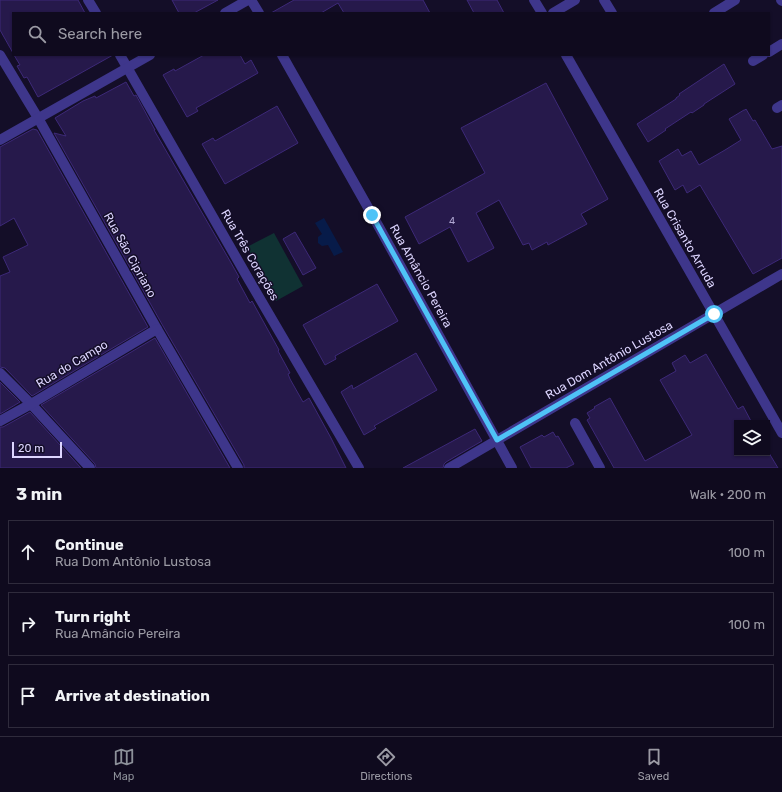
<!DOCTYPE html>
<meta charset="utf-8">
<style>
:root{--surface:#0f0a1e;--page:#181327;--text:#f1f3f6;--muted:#9b9aa4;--line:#2f2b3c;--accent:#8c9099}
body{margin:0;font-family:Rubik,sans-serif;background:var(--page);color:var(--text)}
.controls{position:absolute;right:12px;bottom:12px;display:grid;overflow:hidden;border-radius:0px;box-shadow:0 1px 3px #0004}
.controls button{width:36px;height:36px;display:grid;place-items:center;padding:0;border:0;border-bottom:1px solid var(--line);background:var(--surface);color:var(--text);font:20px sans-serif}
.scale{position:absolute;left:12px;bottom:10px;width:50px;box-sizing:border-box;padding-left:4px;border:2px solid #ddd5ff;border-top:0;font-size:11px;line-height:14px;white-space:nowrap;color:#ddd5ff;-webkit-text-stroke:3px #140e28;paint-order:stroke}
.stop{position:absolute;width:12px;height:12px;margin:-9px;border:3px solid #4fc3f7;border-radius:50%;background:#fff}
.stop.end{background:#4fc3f7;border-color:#fff;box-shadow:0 1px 4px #0008}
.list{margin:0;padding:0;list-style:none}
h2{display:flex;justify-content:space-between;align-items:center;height:52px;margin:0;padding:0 16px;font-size:17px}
h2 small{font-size:13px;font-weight:400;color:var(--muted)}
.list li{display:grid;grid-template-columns:26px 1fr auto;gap:12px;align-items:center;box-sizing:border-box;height:64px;margin:0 8px 8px;padding:0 8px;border:1px solid var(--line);border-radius:0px}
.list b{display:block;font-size:15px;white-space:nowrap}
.list p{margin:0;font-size:13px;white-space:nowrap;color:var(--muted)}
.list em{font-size:13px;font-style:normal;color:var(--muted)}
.icon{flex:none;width:22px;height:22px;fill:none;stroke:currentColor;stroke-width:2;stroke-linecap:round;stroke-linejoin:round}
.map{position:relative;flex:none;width:782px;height:468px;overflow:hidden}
.search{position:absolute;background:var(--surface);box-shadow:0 1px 3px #0004;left:12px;right:12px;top:12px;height:44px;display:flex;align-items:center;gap:10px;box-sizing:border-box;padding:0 14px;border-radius:0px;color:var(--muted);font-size:15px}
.sheet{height:268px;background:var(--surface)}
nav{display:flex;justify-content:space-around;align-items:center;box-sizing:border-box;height:56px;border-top:1px solid var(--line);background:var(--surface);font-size:11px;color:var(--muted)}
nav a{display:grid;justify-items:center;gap:2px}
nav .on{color:var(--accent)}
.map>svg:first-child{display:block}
.green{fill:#103233}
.water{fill:#071b49}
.building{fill:#26194b;stroke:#3d2978}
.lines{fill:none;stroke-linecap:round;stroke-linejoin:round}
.minor{stroke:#3e368b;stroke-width:10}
.route{stroke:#4fc3f7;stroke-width:5}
.labels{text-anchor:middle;stroke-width:3;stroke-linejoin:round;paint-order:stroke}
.number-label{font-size:10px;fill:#afa6d2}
.street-label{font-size:12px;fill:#ddd5ff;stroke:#140e28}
</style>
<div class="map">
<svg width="782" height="468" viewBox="0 0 782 468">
<rect width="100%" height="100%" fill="#140e28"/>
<!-- green -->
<polygon class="green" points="274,233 303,286 276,301 247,247"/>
<!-- water -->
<polygon class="water" points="324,218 343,252 334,256 328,245 322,246 318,243 318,237 322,234 315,223"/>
<!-- building -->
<g class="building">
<polygon points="0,0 78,0 85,13 13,13 13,53 0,30"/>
<polygon points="172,0 218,0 194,13 179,13"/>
<polygon points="294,0 423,0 430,13 344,13 338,3 321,13 271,13"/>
<polygon points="467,0 497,0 504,13 474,13"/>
<polygon points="14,55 113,55 38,97 27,77 24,78 17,66 20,65"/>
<polygon points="204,55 240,55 245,64 251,60 258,73 196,108 198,111 187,117 163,75 174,69 175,71"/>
<polygon points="724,64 735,84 704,104 704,105 692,113 691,112 665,129 666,130 648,142 637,124 676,99 676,98 680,95 679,94"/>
<polygon points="126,82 134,96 136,95 155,130 154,130 230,261 239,277 237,279 250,303 252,301 279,350 278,351 290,373 288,374 290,379 303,402 309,398 331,438 346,468 244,468 244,465 163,326 54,133 66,136 55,118 83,101 95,96 96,98"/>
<polygon points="546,83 608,199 581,214 587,224 548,245 547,242 532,250 529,243 523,245 499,200 476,213 494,248 468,262 450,227 419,244 405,217 485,173 461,128"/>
<polygon points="277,106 298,143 225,184 202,144 213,138 215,141"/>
<polygon points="746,109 753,121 755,120 772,149 782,146 782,258 753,274 700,185 687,193 683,185 675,190 659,161 678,149 682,156 691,151 699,165 725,150 741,140 729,119 744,110 745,110"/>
<polygon points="33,129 37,130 148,327 32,396 5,368 0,367 0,276 10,272 3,257 28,245 14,218 0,226 0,147"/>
<polygon points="295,232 316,268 303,275 283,239"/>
<polygon points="377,284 398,321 335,356 336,359 325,365 303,325"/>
<polygon points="155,338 230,468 96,468 95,464 41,405"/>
<polygon points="416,353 437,390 374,426 376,428 364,435 341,392 352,385 353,389"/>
<polygon points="706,354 738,409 743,406 752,423 737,423 737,453 769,453 778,468 614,468 587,420 590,418 587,413 595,408 594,407 610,398 645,461 692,435 660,380 676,371 672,363 685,355 690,363"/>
<polygon points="0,382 20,402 0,414"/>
<polygon points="30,412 81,468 0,468 0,427 3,427"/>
<polygon points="475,429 482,441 446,462 444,464 443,468 403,468"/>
<polygon points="553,432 556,437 558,436 574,464 566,468 531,468 520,447 542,435 544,437"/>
</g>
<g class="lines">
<!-- minor -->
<g class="minor">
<polyline points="88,0 96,13"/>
<polyline points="251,0 259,13"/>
<polyline points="534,0 542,13"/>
<polyline points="604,0 612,13"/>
<polyline points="781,0 782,1"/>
<polyline points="225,13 248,0"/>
<polyline points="553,13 575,0"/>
<polyline points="714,13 735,0"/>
<polyline points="769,52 782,44"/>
<polyline points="0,55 38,118 157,329 238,468"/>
<polyline points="120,55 249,280 359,468"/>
<polyline points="282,55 379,227 512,468"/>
<polyline points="566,55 782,433"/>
<polyline points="753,61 763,55"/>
<polyline points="777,108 782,105"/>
<polyline points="0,140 150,55"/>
<polyline points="0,373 31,404 90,468"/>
<polyline points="0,421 31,404 157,329"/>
<polyline points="575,423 600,468"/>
<polyline points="449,468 782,274"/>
</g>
</g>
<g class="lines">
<!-- route -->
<polyline class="route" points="372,215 497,440 714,314"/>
</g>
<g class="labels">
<!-- number labels -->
<g class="number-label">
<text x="452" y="224">4</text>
</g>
<!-- street labels -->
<g class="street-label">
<text transform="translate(685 238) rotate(60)" y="4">Rua Crisanto Arruda</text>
<text transform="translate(130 255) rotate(61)" y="4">Rua São Cipriano</text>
<text transform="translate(250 255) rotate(60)" y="4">Rua Três Corações</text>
<text transform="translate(421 276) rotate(61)" y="4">Rua Amâncio Pereira</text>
<text transform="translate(609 360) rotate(-30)" y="4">Rua Dom Antônio Lustosa</text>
<text transform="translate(72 364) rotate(-31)" y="4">Rua do Campo</text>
</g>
</g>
</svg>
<div class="controls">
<button><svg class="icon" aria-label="layers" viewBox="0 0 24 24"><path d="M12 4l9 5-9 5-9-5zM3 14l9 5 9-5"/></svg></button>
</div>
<div class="scale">20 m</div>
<div class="stop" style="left:714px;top:314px"></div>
<div class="stop end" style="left:372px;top:215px"></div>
<div class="search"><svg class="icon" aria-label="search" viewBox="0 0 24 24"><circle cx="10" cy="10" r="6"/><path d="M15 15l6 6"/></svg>Search here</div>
</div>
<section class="sheet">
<h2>3 min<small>Walk · 200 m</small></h2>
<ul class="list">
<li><svg class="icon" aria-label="ahead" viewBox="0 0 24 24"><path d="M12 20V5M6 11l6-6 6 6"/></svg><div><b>Continue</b><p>Rua Dom Antônio Lustosa</p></div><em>100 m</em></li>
<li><svg class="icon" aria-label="right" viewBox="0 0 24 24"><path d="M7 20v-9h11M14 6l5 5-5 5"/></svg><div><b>Turn right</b><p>Rua Amâncio Pereira</p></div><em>100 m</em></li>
<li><svg class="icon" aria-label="arrive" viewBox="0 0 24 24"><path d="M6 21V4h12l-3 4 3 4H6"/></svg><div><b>Arrive at destination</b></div></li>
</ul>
</section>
<nav>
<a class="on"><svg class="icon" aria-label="map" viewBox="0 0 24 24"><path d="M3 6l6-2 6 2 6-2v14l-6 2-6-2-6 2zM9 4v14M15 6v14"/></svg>Map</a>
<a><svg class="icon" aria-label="directions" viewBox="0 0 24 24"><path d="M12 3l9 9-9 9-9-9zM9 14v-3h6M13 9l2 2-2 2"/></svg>Directions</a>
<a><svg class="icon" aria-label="saved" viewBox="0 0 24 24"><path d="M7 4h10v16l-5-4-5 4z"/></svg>Saved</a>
</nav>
